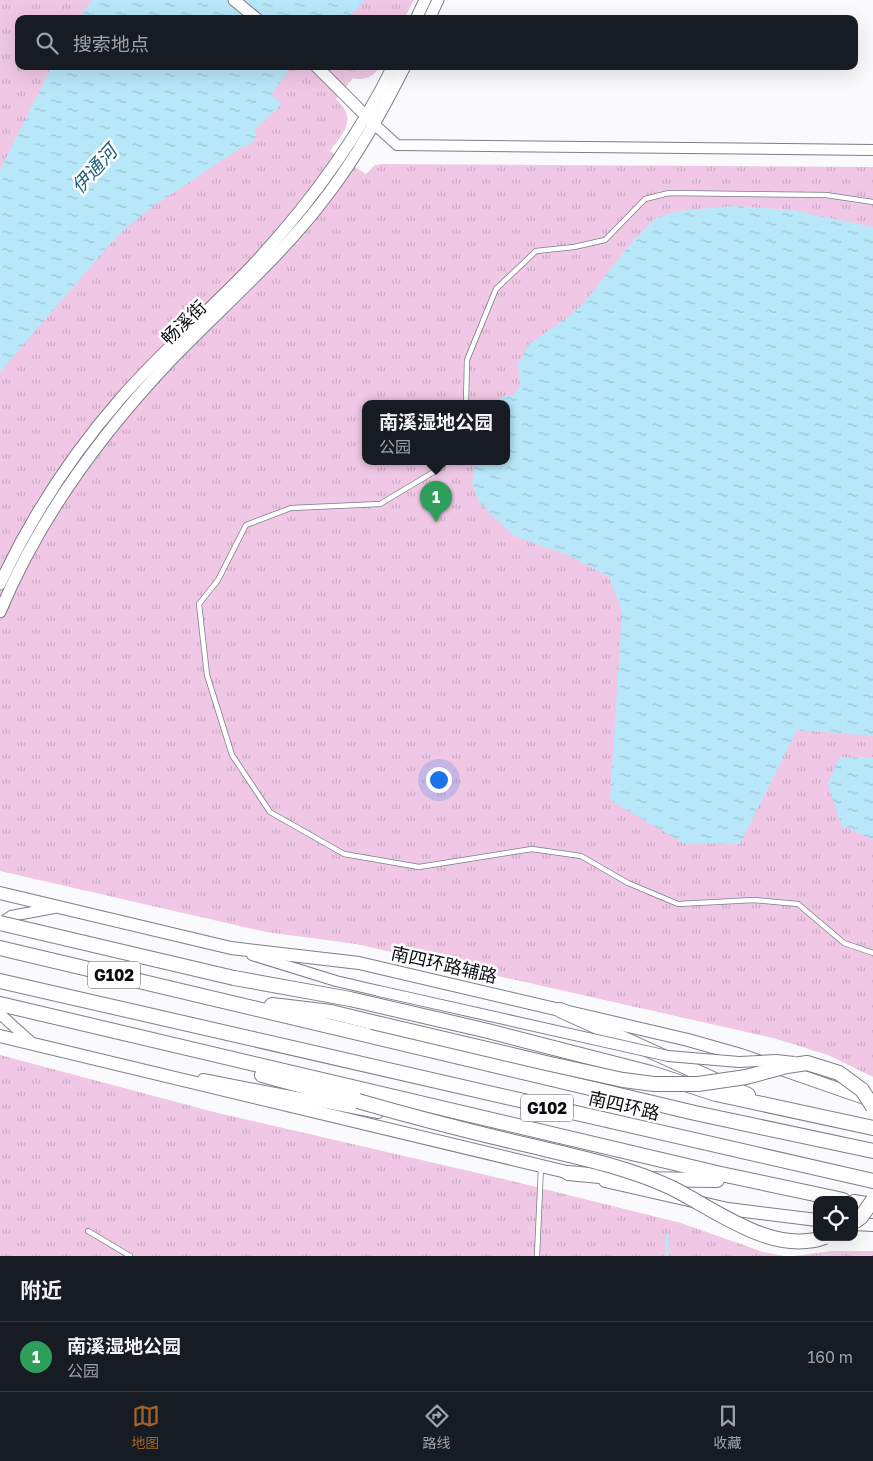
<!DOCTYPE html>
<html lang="zh">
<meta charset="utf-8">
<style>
:root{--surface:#171b24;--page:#242831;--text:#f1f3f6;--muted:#9ea1a6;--line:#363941;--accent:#a16329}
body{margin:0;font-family:"Golos Text","Noto Sans SC",sans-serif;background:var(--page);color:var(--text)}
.controls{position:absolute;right:15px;bottom:15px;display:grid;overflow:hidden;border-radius:10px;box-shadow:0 5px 20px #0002}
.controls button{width:45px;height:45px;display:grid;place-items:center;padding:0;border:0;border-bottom:1px solid var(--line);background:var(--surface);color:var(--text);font:25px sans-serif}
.you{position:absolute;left:438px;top:779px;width:18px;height:18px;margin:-12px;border:4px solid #fff;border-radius:50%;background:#1a73e8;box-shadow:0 0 0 8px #1a73e833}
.badge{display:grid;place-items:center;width:32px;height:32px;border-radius:50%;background:var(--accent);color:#fff;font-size:16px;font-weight:700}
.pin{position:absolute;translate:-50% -41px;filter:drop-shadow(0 1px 2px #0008)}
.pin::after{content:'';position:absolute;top:26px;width:18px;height:15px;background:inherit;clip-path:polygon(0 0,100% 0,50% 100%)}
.popup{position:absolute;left:362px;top:400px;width:148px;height:65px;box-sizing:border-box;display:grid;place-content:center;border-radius:10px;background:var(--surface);filter:drop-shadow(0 1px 4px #0005);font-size:16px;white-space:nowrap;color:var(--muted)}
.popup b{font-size:19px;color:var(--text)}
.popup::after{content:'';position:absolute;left:50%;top:100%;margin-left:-10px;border:10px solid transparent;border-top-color:var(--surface)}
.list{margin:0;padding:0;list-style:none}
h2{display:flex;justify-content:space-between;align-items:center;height:65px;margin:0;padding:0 20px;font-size:21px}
h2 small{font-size:16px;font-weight:400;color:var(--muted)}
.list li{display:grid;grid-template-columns:32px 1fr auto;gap:15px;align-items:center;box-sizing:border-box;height:70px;padding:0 20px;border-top:1px solid var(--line)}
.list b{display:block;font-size:19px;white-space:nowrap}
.list p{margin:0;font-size:16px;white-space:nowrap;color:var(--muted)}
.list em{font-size:16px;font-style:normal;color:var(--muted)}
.icon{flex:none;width:28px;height:28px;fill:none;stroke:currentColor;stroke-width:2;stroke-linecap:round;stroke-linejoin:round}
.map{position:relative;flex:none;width:873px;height:1256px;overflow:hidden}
.search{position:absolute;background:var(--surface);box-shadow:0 5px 20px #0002;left:15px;right:15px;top:15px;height:55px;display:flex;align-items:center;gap:12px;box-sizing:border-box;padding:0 18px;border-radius:10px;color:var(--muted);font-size:19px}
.sheet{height:135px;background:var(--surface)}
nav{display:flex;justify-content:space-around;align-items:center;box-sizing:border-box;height:70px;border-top:1px solid var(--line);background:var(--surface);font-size:14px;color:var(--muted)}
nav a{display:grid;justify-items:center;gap:2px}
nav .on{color:var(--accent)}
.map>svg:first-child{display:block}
.grass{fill:url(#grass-tufts);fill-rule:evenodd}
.water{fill:url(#water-ripples)}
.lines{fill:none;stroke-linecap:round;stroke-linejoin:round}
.stream{stroke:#b8e7f9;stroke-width:3}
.service-casing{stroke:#7c7e89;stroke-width:6}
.tertiary-casing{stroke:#7c7e89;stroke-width:12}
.secondary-casing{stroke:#7c7e89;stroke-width:13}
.primary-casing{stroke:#7c7e89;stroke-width:14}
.trunk-casing{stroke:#7c7e89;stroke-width:16}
.service{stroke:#fff;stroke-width:4.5}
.tertiary{stroke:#fff;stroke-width:10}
.secondary{stroke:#fff;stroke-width:11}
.primary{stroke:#fff;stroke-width:12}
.trunk{stroke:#fff;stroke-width:14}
.tertiary-bridge-casing{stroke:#7c7e89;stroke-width:12;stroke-linecap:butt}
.trunk-bridge-casing{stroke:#7c7e89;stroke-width:16;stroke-linecap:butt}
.tertiary-bridge{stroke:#fff;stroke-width:10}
.trunk-bridge{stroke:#fff;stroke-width:14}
.labels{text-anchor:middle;stroke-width:5;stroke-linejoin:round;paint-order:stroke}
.shield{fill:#fff;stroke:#545558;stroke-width:1}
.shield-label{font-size:16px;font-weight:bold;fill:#0b0c10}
.street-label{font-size:18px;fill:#0b0c10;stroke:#fff}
.water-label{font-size:19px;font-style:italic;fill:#1f6076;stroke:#fff}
</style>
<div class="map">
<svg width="873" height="1256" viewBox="0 0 873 1256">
<defs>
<pattern id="grass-tufts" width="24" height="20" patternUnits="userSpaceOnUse" patternTransform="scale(1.25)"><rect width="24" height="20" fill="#f0c8e5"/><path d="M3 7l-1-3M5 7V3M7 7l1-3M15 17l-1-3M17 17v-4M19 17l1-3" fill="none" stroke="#ccabc3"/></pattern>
<pattern id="water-ripples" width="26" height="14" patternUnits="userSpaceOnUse" patternTransform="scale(1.25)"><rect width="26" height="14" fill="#b8e7f9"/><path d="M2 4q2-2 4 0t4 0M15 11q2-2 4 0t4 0" fill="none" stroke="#9dc5d4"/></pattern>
</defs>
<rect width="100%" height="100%" fill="#fafafd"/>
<!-- grass -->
<g class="grass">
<path d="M0,0H414L404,19H19V66H380C374,77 364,81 353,78L336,99C358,119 344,132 330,151L366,174L375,165L382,164L873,167V1077L828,1055L773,1038L356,944L266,932L0,871ZM366,403H506V461H366Z"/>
<polygon points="0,1055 218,1113 516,1182 681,1223 763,1252 784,1256 0,1256"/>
<polygon points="832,1251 873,1251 873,1256 793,1256"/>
</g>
<!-- water -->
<g class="water">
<polygon points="92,0 365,0 347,19 78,19"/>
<polygon points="52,66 292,66 271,95 282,104 254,130 257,136 248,146 245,145 152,207 117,236 0,372 0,170"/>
<polygon points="734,206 792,210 873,227 873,736 797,730 740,844 683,843 610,800 622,611 609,577 570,556 514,536 480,503 472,485 475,461 506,461 506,403 496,403 504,396 514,395 520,385 518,364 529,344 568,317 583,304 631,243 655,218 679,211"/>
<polygon points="839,757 873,757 873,840 841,825 828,784"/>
</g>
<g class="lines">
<!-- stream -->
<polyline class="stream" points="667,1256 667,1235"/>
<!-- service casing -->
<g class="service-casing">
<g id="service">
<polyline points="466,403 467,360 496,289 536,251 574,247 605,240 645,199 669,193 826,195 873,202"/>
<polyline points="445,461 442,467 380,504 291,508 246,525 218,580 199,604 207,675 232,755 270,812 344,854 419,867 532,849 581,856 628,883 678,904 754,900 798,904 844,943 873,953"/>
<polyline points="88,1231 130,1256"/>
<polyline points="537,1256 541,1167"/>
</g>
</g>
<!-- tertiary casing -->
<g class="tertiary-casing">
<g id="tertiary">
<polyline points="374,124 397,145 873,150"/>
<polyline points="0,924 11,916 54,908"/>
<polyline points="252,955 336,981 379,991"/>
<polyline points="0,1014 31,1042"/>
<polyline points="203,1079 378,1113"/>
</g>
</g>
<!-- secondary casing -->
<g class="secondary-casing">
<g id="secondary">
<polyline points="234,0 257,19"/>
<polyline points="416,19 425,0"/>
<polyline points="429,19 438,0"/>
<polyline points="316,66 371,121"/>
<path d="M0,584C31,517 73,453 121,398C162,351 209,311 252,266C308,206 357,140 393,66"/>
<path d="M0,612C39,518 101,434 171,360C224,305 283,255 329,193C359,153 383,110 405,66"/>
</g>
</g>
<!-- primary casing -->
<g class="primary-casing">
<g id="primary">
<polyline points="0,893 231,948 359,963 688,1040 741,1055 873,1101"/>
<polyline points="0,1036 579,1175"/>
<polyline points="605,1181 728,1209 817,1220"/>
<polyline points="854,1224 873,1225"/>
</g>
</g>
<!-- trunk casing -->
<g class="trunk-casing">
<g id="trunk">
<polyline points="0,948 695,1113 873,1151"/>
<polyline points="234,978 350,999 488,1031 651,1073 716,1094 873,1128"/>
<polyline points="0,981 873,1181"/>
<polyline points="0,1004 721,1174 843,1200"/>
<polyline points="272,1005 331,1012 372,1022"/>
<polyline points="560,1010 748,1095"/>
<polyline points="262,1075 358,1101"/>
<polyline points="568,1173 632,1179 717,1180"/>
<polyline points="854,1202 873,1205"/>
</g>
</g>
<!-- service -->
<use href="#service" class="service"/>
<!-- tertiary -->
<use href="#tertiary" class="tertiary"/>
<!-- secondary -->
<use href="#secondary" class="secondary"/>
<!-- primary -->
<use href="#primary" class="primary"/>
<!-- trunk -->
<use href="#trunk" class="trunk"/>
<!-- tertiary-bridge casing -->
<g class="tertiary-bridge-casing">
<polyline id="tertiary-bridge" points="379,991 668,1056 739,1062 776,1060 794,1062"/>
</g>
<!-- trunk-bridge casing -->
<g class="trunk-bridge-casing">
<g id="trunk-bridge">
<polyline points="0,923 234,978"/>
<polyline points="372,1022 546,1063 623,1080 654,1084 698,1084 746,1077 787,1066 807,1063 839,1073 862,1090 873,1107"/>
<path d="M358,1101C413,1117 468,1131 523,1144C573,1156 625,1166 672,1188C716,1210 773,1256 825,1237"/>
<polyline points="854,1222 861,1217 873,1200"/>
</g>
</g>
<!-- tertiary-bridge -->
<use href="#tertiary-bridge" class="tertiary-bridge"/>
<!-- trunk-bridge -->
<use href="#trunk-bridge" class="trunk-bridge"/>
</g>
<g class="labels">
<!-- shield labels -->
<g class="shield">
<rect x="88" y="961.5" width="52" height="27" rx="4"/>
<rect x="521" y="1094.5" width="52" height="27" rx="4"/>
</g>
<g class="shield-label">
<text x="114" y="981">G102</text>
<text x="547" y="1114">G102</text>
</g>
<!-- street labels -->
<g class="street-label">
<text transform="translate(184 323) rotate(-44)" y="6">畅溪街</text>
<text transform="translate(444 965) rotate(13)" y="6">南四环路辅路</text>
<text transform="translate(624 1106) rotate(13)" y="6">南四环路</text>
</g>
<!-- water labels -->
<g class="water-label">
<text transform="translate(94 169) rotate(-48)" y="7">伊通河</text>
</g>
</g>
</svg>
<div class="controls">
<button><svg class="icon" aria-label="locate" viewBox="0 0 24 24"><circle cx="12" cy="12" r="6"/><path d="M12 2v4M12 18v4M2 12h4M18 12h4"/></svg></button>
</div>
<div class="you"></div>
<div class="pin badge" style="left:436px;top:522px;background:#2e9e5b">1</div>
<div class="popup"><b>南溪湿地公园</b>公园</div>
<div class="search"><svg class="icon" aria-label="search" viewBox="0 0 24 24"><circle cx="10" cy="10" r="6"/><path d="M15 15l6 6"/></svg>搜索地点</div>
</div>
<section class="sheet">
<h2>附近<small></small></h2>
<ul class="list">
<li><span class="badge" style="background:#2e9e5b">1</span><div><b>南溪湿地公园</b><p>公园</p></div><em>160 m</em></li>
</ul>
</section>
<nav>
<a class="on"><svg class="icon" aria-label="map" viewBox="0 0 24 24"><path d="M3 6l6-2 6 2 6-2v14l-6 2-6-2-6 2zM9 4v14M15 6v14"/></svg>地图</a>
<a><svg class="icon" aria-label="directions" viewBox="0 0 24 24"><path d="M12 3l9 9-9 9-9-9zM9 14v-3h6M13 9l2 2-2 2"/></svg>路线</a>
<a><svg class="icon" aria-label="saved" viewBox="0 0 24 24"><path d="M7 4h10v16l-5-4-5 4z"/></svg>收藏</a>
</nav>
